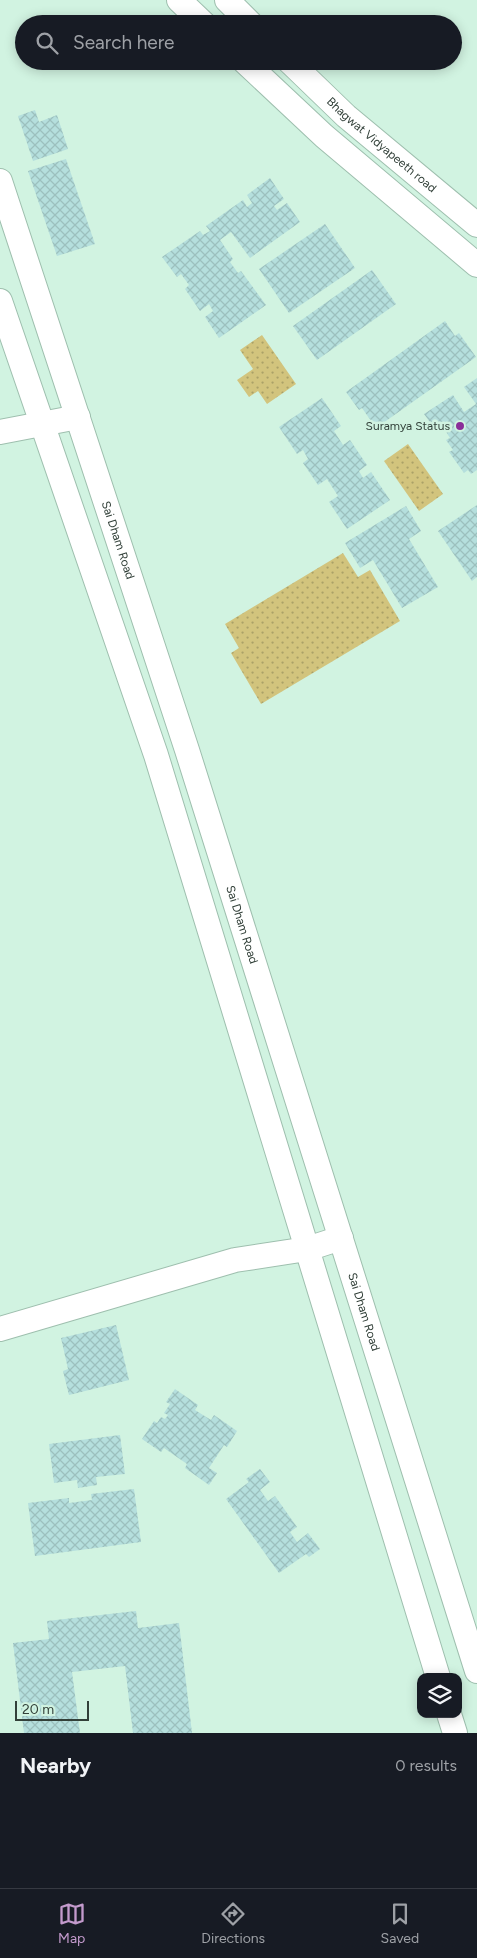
<!DOCTYPE html>
<style>
:root{--surface:#171b24;--page:#242831;--text:#f1f3f6;--muted:#9ea1a6;--line:#363941;--accent:#c39acc}
body{margin:0;font-family:Figtree,sans-serif;background:var(--page);color:var(--text)}
.controls{position:absolute;right:15px;bottom:15px;display:grid;overflow:hidden;border-radius:10px;box-shadow:0 2px 12px #0003}
.controls button{width:45px;height:45px;display:grid;place-items:center;padding:0;border:0;border-bottom:1px solid var(--line);background:var(--surface);color:var(--text);font:25px sans-serif}
.scale{position:absolute;left:15px;bottom:12px;width:74px;box-sizing:border-box;padding-left:5px;border:2px solid #324039;border-top:0;font-size:14px;line-height:18px;white-space:nowrap;color:#324039;-webkit-text-stroke:4px #d1f3e1;paint-order:stroke}
.list{margin:0;padding:0;list-style:none}
h2{display:flex;justify-content:space-between;align-items:center;height:65px;margin:0;padding:0 20px;font-size:21px}
h2 small{font-size:16px;font-weight:400;color:var(--muted)}
.icon{flex:none;width:28px;height:28px;fill:none;stroke:currentColor;stroke-width:2;stroke-linecap:round;stroke-linejoin:round}
.map{position:relative;flex:none;width:477px;height:1733px;overflow:hidden}
.search{position:absolute;background:var(--surface);box-shadow:0 2px 12px #0003;left:15px;right:15px;top:15px;height:55px;display:flex;align-items:center;gap:12px;box-sizing:border-box;padding:0 18px;border-radius:28px;color:var(--muted);font-size:19px}
.sheet{height:155px;background:var(--surface)}
nav{display:flex;justify-content:space-around;align-items:center;box-sizing:border-box;height:70px;border-top:1px solid var(--line);background:var(--surface);font-size:14px;color:var(--muted)}
nav a{display:grid;justify-items:center;gap:2px}
nav .on{color:var(--accent)}
.map>svg:first-child{display:block}
.grass{fill:url(#grass-dots)}
.building{fill:url(#building-cross-hatch)}
.lines{fill:none;stroke-linecap:round;stroke-linejoin:round}
.minor-casing{stroke:#9ebfae;stroke-width:26}
.minor{stroke:#fff;stroke-width:24}
.poi-dot{fill:#8a2e99;stroke:#d1f3e1;stroke-width:2}
.labels{text-anchor:middle;stroke-width:5;stroke-linejoin:round;paint-order:stroke}
.street-label{font-size:12px;fill:#324039;stroke:#d1f3e1}
.poi-label{font-size:12px;fill:#324039;stroke:#d1f3e1;text-anchor:end}
</style>
<div class="map">
<svg width="477" height="1733" viewBox="0 0 477 1733">
<defs>
<pattern id="grass-dots" width="8" height="8" patternUnits="userSpaceOnUse" patternTransform="scale(1.25)"><rect width="8" height="8" fill="#d2c47d"/><path d="M2 2h.1M6 6h.1" fill="none" stroke="#aba167" stroke-width="1.8" stroke-linecap="round"/></pattern>
<pattern id="building-cross-hatch" width="8" height="8" patternUnits="userSpaceOnUse" patternTransform="scale(1.25)"><rect width="8" height="8" fill="#b5dfdd"/><path d="M0 0l8 8M0 8l8-8" fill="none" stroke="#9cc0be"/></pattern>
</defs>
<rect width="100%" height="100%" fill="#d1f3e1"/>
<!-- grass -->
<g class="grass">
<polygon points="262,335 296,384 267,404 258,391 249,397 237,380 253,369 240,350"/>
<polygon points="408,444 443,494 419,511 384,461"/>
<polygon points="343,553 358,577 370,570 400,621 261,704 231,653 239,648 225,624"/>
</g>
<!-- building -->
<g class="building">
<polygon points="35,110 39,122 57,115 68,149 33,161 18,116"/>
<polygon points="66,159 95,244 57,256 28,171"/>
<polygon points="270,178 284,199 274,206 277,210 287,203 300,222 250,258 231,232 220,240 233,259 230,262 238,273 241,271 266,305 219,338 205,317 213,311 209,304 200,311 185,289 189,285 181,274 177,277 162,257 200,231 203,235 210,231 206,226 243,200 247,207 252,203 247,195"/>
<polygon points="325,224 355,268 289,313 259,269"/>
<polygon points="372,270 396,304 317,360 293,326"/>
<polygon points="445,321 455,336 459,333 476,357 376,428 362,408 359,410 346,392"/>
<polygon points="477,378 477,470 471,474 468,470 464,473 449,452 453,450 446,440 450,438 441,424 434,428 424,414 453,395 464,412 476,404 464,387"/>
<polygon points="322,398 341,426 334,431 343,445 350,440 367,465 359,471 363,478 371,472 390,500 347,529 329,502 338,496 327,479 318,485 303,463 308,459 303,450 297,454 279,427"/>
<polygon points="477,505 477,577 472,581 438,531"/>
<polygon points="406,506 421,531 409,539 438,587 402,608 373,560 360,568 345,543"/>
<polygon points="116,1325 129,1380 69,1395 63,1371 68,1369 61,1338"/>
<polygon points="175,1389 198,1405 195,1410 211,1420 214,1415 237,1431 227,1447 224,1445 209,1468 217,1473 209,1485 185,1468 187,1464 164,1448 161,1452 142,1439 154,1421 157,1423 161,1417 165,1419 168,1415 164,1413 170,1404 166,1402"/>
<polygon points="120,1435 125,1474 96,1477 97,1485 78,1488 77,1480 54,1483 49,1444"/>
<polygon points="260,1469 270,1482 260,1490 268,1501 275,1496 297,1527 290,1532 297,1542 308,1533 320,1549 309,1557 306,1554 279,1573 226,1499 249,1482 246,1479"/>
<polygon points="134,1489 141,1542 35,1556 28,1503 69,1498 69,1503 92,1500 91,1494"/>
<polygon points="136,1611 138,1628 179,1623 192,1733 133,1733 125,1666 72,1672 80,1733 24,1733 13,1643 49,1639 47,1621"/>
</g>
<g class="lines">
<!-- minor casing -->
<g class="minor-casing">
<g id="minor">
<polyline points="179,0 204,24"/>
<polyline points="227,0 251,24"/>
<polyline points="244,61 324,136 477,265"/>
<path id="s1" d="M289,61L346,116L477,225"/>
<path id="s2" d="M0,181L187,750L477,1671"/>
<polyline points="0,301 156,755 438,1677"/>
<polyline points="0,432 78,417"/>
<polyline points="0,1329 235,1260 307,1249 341,1238"/>
<polyline points="449,1714 455,1733"/>
</g>
</g>
<!-- minor -->
<use href="#minor" class="minor"/>
</g>
<!-- markers -->
<circle class="poi-dot" cx="460" cy="426" r="5"/>
<g class="labels">
<!-- street labels -->
<g class="street-label">
<text dy="4" stroke="none"><textPath href="#s1" startOffset="125">Bhagwat Vidyapeeth road</textPath></text>
<text dy="4" stroke="none"><textPath href="#s2" startOffset="378">Sai Dham Road</textPath></text>
<text dy="4" stroke="none"><textPath href="#s2" startOffset="782">Sai Dham Road</textPath></text>
<text dy="4" stroke="none"><textPath href="#s2" startOffset="1188">Sai Dham Road</textPath></text>
</g>
<!-- poi labels -->
<g class="poi-label">
<text x="450" y="430">Suramya Status</text>
</g>
</g>
</svg>
<div class="controls">
<button><svg class="icon" aria-label="layers" viewBox="0 0 24 24"><path d="M12 4l9 5-9 5-9-5zM3 14l9 5 9-5"/></svg></button>
</div>
<div class="scale">20 m</div>
<div class="search"><svg class="icon" aria-label="search" viewBox="0 0 24 24"><circle cx="10" cy="10" r="6"/><path d="M15 15l6 6"/></svg>Search here</div>
</div>
<section class="sheet">
<h2>Nearby<small>0 results</small></h2>
<ul class="list">
</ul>
</section>
<nav>
<a class="on"><svg class="icon" aria-label="map" viewBox="0 0 24 24"><path d="M3 6l6-2 6 2 6-2v14l-6 2-6-2-6 2zM9 4v14M15 6v14"/></svg>Map</a>
<a><svg class="icon" aria-label="directions" viewBox="0 0 24 24"><path d="M12 3l9 9-9 9-9-9zM9 14v-3h6M13 9l2 2-2 2"/></svg>Directions</a>
<a><svg class="icon" aria-label="saved" viewBox="0 0 24 24"><path d="M7 4h10v16l-5-4-5 4z"/></svg>Saved</a>
</nav>
